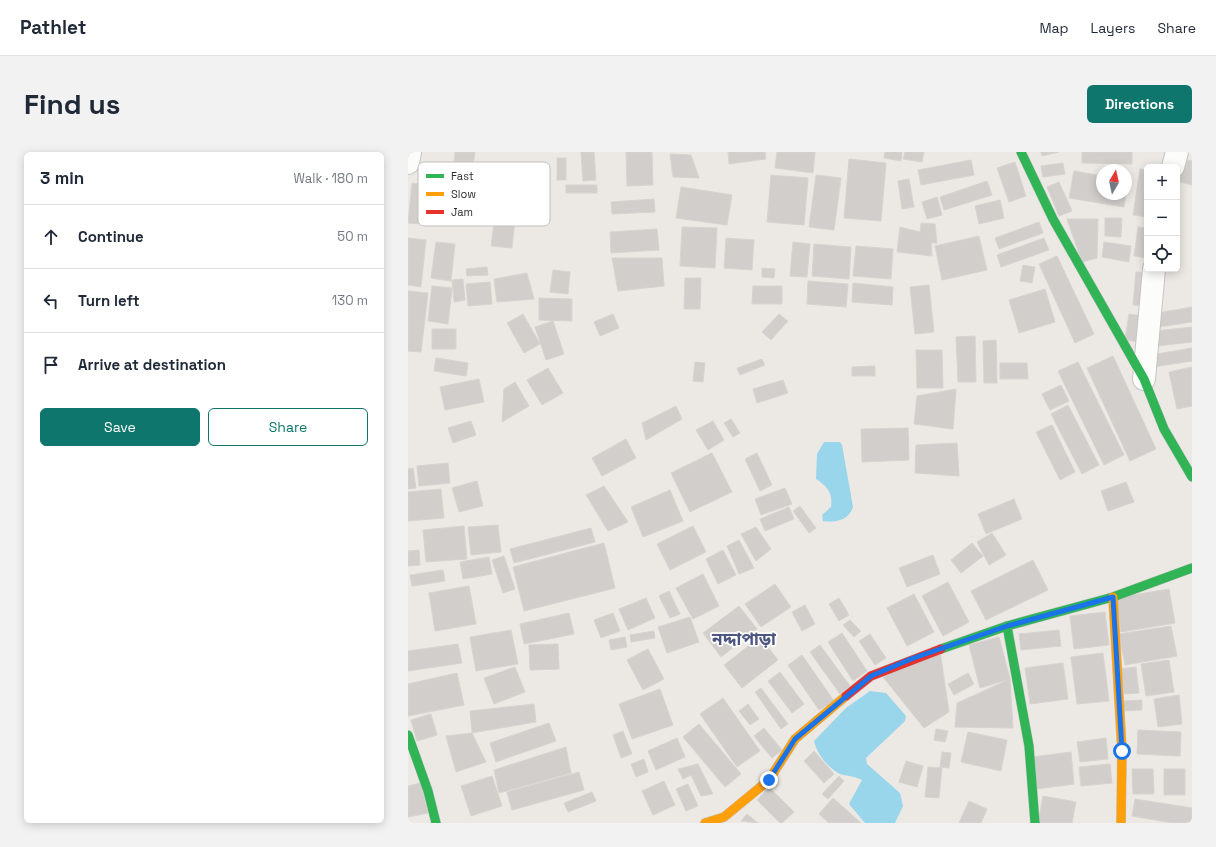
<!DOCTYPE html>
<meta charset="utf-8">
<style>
:root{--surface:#fff;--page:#f2f2f3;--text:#1f2937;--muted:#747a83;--line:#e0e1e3;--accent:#0f766e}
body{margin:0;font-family:"Space Grotesk","Noto Sans Bengali",sans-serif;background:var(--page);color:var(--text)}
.controls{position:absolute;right:12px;top:12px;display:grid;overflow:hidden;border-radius:6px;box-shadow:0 2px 10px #0003}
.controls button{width:36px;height:36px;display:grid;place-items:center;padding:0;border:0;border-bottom:1px solid var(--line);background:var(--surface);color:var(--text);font:20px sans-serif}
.compass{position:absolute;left:688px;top:12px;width:36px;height:36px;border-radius:50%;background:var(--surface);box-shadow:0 2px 10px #0003;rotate:9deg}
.stop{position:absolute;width:12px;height:12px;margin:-9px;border:3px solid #1a73e8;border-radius:50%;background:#fff}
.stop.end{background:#1a73e8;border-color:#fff;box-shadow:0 1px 4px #0008}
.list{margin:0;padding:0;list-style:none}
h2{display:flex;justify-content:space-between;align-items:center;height:52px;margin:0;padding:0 16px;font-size:17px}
h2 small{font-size:13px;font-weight:400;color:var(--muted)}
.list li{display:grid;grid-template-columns:26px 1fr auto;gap:12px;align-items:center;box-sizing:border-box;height:64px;padding:0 16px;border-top:1px solid var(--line)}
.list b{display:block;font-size:15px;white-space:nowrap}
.list em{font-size:13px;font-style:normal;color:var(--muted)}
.actions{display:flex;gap:8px;padding:12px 16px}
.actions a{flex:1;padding:9px 0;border:1px solid var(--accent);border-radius:6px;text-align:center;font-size:14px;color:var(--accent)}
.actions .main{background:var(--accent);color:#fff}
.icon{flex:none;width:22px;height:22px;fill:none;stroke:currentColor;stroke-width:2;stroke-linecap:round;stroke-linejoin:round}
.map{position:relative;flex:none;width:784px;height:671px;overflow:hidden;border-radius:6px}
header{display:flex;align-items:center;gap:24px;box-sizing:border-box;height:56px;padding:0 20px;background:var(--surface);border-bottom:1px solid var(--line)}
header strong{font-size:19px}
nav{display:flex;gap:22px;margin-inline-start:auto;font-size:14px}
.intro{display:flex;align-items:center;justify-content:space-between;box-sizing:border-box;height:96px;padding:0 24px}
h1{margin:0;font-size:28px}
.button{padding:10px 18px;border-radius:6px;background:var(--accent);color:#fff;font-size:14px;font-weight:700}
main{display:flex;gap:24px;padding:0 24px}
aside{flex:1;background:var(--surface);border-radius:6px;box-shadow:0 2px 10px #0003}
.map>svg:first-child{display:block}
.water{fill:#99d6ec}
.building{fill:#d1cecb;stroke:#d7d4d0}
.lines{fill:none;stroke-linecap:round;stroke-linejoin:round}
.street-casing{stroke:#c5c4c5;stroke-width:24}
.fast-casing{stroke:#c5c4c5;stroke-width:10}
.slow-casing{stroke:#c5c4c5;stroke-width:10}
.jam-casing{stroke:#c5c4c5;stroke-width:10}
.street{stroke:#fcfcfb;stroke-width:22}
.fast{stroke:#30b455;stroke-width:9}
.slow{stroke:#ff9f0a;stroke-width:9}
.jam{stroke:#e5322d;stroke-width:9}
.route{stroke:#1a73e8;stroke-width:5}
.labels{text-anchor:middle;stroke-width:3.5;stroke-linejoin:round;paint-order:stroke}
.quarter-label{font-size:17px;font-weight:bold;fill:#4d5680;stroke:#fff}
.key{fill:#fff;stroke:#c0c0c0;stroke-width:1}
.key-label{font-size:11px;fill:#2e2e2e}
</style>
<header>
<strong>Pathlet</strong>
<nav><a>Map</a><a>Layers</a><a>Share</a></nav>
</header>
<div class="intro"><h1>Find us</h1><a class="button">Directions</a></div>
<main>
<aside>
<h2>3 min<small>Walk · 180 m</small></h2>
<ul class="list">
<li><svg class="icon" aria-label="ahead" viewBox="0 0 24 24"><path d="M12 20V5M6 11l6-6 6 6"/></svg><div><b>Continue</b></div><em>50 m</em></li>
<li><svg class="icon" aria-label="left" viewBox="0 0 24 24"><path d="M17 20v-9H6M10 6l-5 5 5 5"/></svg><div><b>Turn left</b></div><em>130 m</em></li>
<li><svg class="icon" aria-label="arrive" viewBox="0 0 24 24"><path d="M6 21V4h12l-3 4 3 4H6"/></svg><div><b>Arrive at destination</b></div></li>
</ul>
<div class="actions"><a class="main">Save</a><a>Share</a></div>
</aside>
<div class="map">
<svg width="784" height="671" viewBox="0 0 784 671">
<rect width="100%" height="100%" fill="#ece8e4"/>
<!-- water -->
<g class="water">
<path d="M416,290H432L434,293L445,355C441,368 428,371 415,369L414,363L423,355C425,341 419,334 408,327L409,302Z"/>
<path d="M462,539L478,541L498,564L497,569L458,606L459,612L492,641L495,654L487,671H457L441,652L454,628C445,623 435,624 430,621C419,614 409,602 406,589L438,556Z"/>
</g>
<!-- building -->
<g class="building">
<polygon points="47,0 67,0 65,13 46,10"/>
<polygon points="173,0 186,0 188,28 175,29"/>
<polygon points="218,0 244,0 245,33 219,34"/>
<polygon points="320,0 357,0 358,7 321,12"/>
<polygon points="369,0 407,0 405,21 367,16"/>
<polygon points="477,0 494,0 493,9 476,6"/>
<polygon points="497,0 516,0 514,10 495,7"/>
<polygon points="633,0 651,0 634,4"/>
<polygon points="674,0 724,0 724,12 674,11"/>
<polygon points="262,2 283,3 291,26 265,25"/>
<rect x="149" y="6" width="9" height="22"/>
<polygon points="441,7 478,11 473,69 436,66"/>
<polygon points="775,7 784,9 784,33 769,29"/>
<polygon points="563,8 566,23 513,33 510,18"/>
<polygon points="607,10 618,44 601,50 589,16"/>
<polygon points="655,11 657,22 635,25 633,14"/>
<polygon points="732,17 739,18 739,65 725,63"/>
<polygon points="666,19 694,24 694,42 718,42 718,28 720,28 716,55 661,46"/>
<polygon points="363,23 400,26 396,73 359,70"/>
<polygon points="408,23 433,26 426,78 401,75"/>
<polygon points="501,27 506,55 494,57 490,29"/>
<polygon points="579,29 584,43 536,58 532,45"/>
<polygon points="651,30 664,59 651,64 639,35"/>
<polygon points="4,31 18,33 13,72 0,71"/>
<rect x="158" y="33" width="31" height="8"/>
<polygon points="273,35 324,43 319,73 268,66"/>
<polygon points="529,45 534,63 519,67 514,50"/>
<polygon points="246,47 247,60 204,62 203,50"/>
<polygon points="592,48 596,66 571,72 567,54"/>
<polygon points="88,56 108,59 104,96 83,94"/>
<polygon points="697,66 714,66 713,85 697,84"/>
<polygon points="659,67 690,67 689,106 674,110"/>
<polygon points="631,70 635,81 591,97 587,86"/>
<polygon points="513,71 527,72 529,91 523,91 524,104 489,100 492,75 512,80"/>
<polygon points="274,75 309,76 307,116 272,114"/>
<polygon points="730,75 739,76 739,106 726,104"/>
<polygon points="249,77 251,98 203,101 202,80"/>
<polygon points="571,84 579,118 534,128 527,94"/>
<polygon points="0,86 18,88 13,135 0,133"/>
<polygon points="318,86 346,88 344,118 316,116"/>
<polygon points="636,86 641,98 593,115 589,103"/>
<polygon points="28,90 47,92 43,129 23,126"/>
<polygon points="385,90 402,92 399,125 382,124"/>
<polygon points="696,90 723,94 721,110 694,105"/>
<polygon points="406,92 443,95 441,127 404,124"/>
<polygon points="448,94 485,97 483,127 445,124"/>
<polygon points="649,104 686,182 667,191 631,112"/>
<polygon points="204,106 254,106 256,134 210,139"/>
<polygon points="615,113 627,115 624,131 612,129"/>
<polygon points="79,115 80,123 59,124 58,117"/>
<polygon points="354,116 367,117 366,126 354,125"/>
<polygon points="145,118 162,120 160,142 142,140"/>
<polygon points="728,120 738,121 735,154 725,153"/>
<polygon points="119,121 126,147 89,150 86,127"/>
<polygon points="277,126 293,126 292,157 276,157"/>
<polygon points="55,127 57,148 46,150 44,128"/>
<polygon points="400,129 440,132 438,155 399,152"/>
<polygon points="82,130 84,152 60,154 58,132"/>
<polygon points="445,131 485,135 484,153 444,150"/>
<polygon points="521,133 526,180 507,182 502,135"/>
<polygon points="24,134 44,136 40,172 20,169"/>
<polygon points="345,134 374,134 374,152 344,152"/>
<polygon points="637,137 647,170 611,181 601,148"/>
<polygon points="0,139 20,141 13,200 0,199"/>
<polygon points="131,146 164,147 164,169 131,168"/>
<polygon points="784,155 784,170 751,175 749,161"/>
<polygon points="115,162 132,192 116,201 99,171"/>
<polygon points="205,162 211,176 192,184 186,170"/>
<polygon points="371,162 380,169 363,188 354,180"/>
<polygon points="721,162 735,164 731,190 717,188"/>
<polygon points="145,169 156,202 138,208 127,175"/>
<polygon points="784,175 784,190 749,194 747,179"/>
<rect x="24" y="177" width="24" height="20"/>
<polygon points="567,184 568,230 550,230 548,185"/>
<polygon points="588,188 589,231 576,231 575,189"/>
<polygon points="784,196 784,209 745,215 743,203"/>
<polygon points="508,198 534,198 535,236 509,236"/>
<polygon points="705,204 748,297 722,309 679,216"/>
<polygon points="28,206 60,211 58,224 26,219"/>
<polygon points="354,207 357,213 332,223 329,216"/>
<polygon points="287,210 297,211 295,230 285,229"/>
<polygon points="670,210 716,303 696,313 650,219"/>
<polygon points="592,211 619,211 620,227 592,227"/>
<polygon points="467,214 467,224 444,224 444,215"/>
<polygon points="784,215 784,254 769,257 761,220"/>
<polygon points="140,216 155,241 134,253 119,228"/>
<polygon points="71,227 76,250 37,258 32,235"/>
<polygon points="375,228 380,241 349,251 345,237"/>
<polygon points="107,230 121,254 94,270 96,237"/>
<polygon points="653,233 661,249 642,258 634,242"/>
<polygon points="548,237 545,277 506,272 509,244"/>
<polygon points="660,253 691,313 674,322 643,262"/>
<polygon points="268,254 274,267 238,288 234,271"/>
<polygon points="323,267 332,281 325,285 316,271"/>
<polygon points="63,269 68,283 45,291 40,276"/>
<polygon points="305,269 316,288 300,298 288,278"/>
<polygon points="644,273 667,320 652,328 628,280"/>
<polygon points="500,276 501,308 454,310 453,277"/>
<polygon points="218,287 228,306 194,324 184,306"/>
<polygon points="549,291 551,324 507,321 508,293"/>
<polygon points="304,301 324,340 282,360 263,321"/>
<polygon points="349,301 364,333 352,339 337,307"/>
<polygon points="40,311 42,331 11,334 9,314"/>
<polygon points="5,316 8,336 0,337 0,317"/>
<polygon points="69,329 75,354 51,360 44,336"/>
<polygon points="718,330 726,350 700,359 693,339"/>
<polygon points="196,334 220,370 200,379 178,343"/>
<polygon points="377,336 384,352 353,363 347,347"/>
<polygon points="33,337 36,366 0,369 0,340"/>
<polygon points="262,338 275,369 235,385 223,355"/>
<polygon points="606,347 614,367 578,382 570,362"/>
<polygon points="392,354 408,376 401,381 385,359"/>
<polygon points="381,355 386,367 357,379 352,367"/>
<polygon points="90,373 93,400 63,403 60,375"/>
<polygon points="56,374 59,407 18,410 15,378"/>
<polygon points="285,374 298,400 262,418 249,392"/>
<polygon points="348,375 363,397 348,409 333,382"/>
<polygon points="183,376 187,390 106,411 102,397"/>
<polygon points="584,381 598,403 581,413 569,390"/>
<polygon points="331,388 346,416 331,422 319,394"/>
<polygon points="196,391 207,436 116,459 105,415"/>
<polygon points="564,391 575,404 553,421 543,408"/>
<polygon points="11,398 12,413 0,414 0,399"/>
<polygon points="315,398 328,423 310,432 298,407"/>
<polygon points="525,403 532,422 499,435 491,416"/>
<polygon points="96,404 107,437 95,441 84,408"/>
<polygon points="81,405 84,422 55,427 52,410"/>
<polygon points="625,408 640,438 578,468 563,439"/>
<polygon points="35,418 37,429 4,434 2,423"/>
<polygon points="295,422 311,454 285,467 268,436"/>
<polygon points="540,430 561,470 535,484 514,444"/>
<polygon points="367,432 383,455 353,475 337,452"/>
<polygon points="61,434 68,472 27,479 21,441"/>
<polygon points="761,437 767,471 713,480 707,446"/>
<polygon points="261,439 272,462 262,466 251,444"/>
<polygon points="506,442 526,480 499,494 479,456"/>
<polygon points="238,446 247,466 220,478 211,457"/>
<polygon points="431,446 441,463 431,469 421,452"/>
<polygon points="397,453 407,472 394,479 384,460"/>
<polygon points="331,454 349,477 313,505 295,481"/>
<polygon points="697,460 701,493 666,497 662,464"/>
<polygon points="161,461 166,482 116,492 112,472"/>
<polygon points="205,461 212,479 193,486 186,468"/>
<polygon points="282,465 291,490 259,501 250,475"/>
<polygon points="442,468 453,479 446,485 435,473"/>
<polygon points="763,474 769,504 717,513 711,482"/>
<polygon points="103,478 110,512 68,519 62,485"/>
<polygon points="651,478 653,494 613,498 611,482"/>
<polygon points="246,479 247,486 223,490 222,483"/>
<polygon points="434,481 459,519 445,529 420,490"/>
<polygon points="462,482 478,506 467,513 451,489"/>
<polygon points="217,485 219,495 203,498 201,488"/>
<polygon points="352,485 370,508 334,536 316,513"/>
<polygon points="591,485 602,527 572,536 561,493"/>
<polygon points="50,492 54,511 0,519 0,499"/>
<polygon points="150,492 151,517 122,518 121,493"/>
<polygon points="412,493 442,534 432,542 402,500"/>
<polygon points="240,497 256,527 235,538 219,508"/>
<polygon points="532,499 541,560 516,576 475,525"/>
<polygon points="695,501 701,549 669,552 663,505"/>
<polygon points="394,503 426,549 411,558 380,513"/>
<polygon points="761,508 766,540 738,544 733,512"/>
<polygon points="655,511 660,547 622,552 617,516"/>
<polygon points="107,515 117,540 86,552 76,526"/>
<polygon points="728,515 731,541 716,542 713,517"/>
<polygon points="372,520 396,552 384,561 360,529"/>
<polygon points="49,521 56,553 0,564 0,532"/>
<polygon points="560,521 566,532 546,543 540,532"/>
<polygon points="602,527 605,576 547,575 549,551"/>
<polygon points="353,536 380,572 373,577 347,540"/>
<polygon points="252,537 265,573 224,587 211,552"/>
<polygon points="771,543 774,572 750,575 746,547"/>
<polygon points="315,546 352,599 329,615 292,562"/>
<polygon points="734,548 734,558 714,559 714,549"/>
<polygon points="126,552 128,570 64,581 62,559"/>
<polygon points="340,552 351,567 342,573 331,559"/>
<polygon points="23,562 29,583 9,589 3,568"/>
<polygon points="141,571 148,589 88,610 82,591"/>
<polygon points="291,572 333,622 317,635 275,585"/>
<polygon points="356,576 374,598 364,606 346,584"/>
<polygon points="528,577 540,579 537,590 526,588"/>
<polygon points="730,578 773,580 772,604 729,602"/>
<polygon points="215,579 224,602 213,606 205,583"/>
<polygon points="560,580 599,588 593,619 553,610"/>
<polygon points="64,581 78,610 48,620 38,584"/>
<polygon points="269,586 277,605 248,618 240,599"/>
<polygon points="698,586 700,607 672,610 669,590"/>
<polygon points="158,595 163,621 91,641 86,618"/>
<polygon points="406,599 426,622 416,631 396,609"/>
<polygon points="534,600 543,601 541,616 532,615"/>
<polygon points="663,600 666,632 629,637 625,605"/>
<polygon points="236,607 240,620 228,625 223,612"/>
<polygon points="498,609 515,614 509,635 491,630"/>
<polygon points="290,612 305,642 293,644 283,623 275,627 270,617"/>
<polygon points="702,612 704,631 673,634 671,615"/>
<polygon points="520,615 534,616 531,646 517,645"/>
<polygon points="724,617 745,617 746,642 725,642"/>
<rect x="756" y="617" width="21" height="26"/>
<polygon points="171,620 176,638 104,658 99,640"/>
<polygon points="84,624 94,654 63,664 53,634"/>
<polygon points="431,624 436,629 420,647 414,642"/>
<polygon points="256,629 267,653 245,663 234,639"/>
<polygon points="13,631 20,661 0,665 0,634"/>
<polygon points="280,632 290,654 278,659 268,637"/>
<polygon points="361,635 386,660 374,671 372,671 349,648"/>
<polygon points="184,640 188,649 160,660 156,651"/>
<polygon points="635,644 668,650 664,671 630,671"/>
<polygon points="425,646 453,671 421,671 411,662"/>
<polygon points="727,647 784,656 784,671 765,671 724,664"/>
<polygon points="561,649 579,657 573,671 551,671"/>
<polygon points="339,662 350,671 333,669"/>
</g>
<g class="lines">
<!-- street casing -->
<g class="street-casing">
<g id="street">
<polyline points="0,11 2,0"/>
<polyline points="765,15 769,0"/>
<polyline points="736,227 746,117"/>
</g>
</g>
<!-- fast casing -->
<g class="fast-casing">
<g id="fast">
<polyline points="613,0 645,67 736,227 756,277 784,325"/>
<polyline points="599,474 621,594 627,671"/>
<polyline points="533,497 599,474 705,445 784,416"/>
<polyline points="0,583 20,639 28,671"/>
</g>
</g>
<!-- slow casing -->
<g class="slow-casing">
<g id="slow">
<polyline points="705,445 714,599 713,671"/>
<polyline points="297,671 316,665 361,628 387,587 438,544"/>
</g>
</g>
<!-- jam casing -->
<g class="jam-casing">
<polyline id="jam" points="438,544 463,524 533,497"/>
</g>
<!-- street -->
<use href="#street" class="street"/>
<!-- fast -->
<use href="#fast" class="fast"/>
<!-- slow -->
<use href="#slow" class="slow"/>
<!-- jam -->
<use href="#jam" class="jam"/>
</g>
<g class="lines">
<!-- route -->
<polyline class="route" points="361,628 387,587 463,524 503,507 599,474 705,445 714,599"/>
</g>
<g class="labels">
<!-- quarter labels -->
<g class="quarter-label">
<text x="336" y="493">নদ্দাপাড়া</text>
</g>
</g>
<!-- legend -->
<rect x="10" y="10" width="132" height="64" rx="6" class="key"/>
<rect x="18" y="22" width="18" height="4" fill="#30b455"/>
<rect x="18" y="40" width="18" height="4" fill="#ff9f0a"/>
<rect x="18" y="58" width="18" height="4" fill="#e5322d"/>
<g class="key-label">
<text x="43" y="28">Fast</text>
<text x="43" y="46">Slow</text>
<text x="43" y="64">Jam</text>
</g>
</svg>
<div class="controls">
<button>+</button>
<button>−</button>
<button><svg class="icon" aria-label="locate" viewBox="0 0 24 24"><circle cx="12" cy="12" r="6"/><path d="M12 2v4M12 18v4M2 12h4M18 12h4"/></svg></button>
</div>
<svg class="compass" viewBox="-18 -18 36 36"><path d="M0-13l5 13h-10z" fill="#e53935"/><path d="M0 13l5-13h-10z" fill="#747a83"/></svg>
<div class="stop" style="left:714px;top:599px"></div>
<div class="stop end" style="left:361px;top:628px"></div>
</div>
</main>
